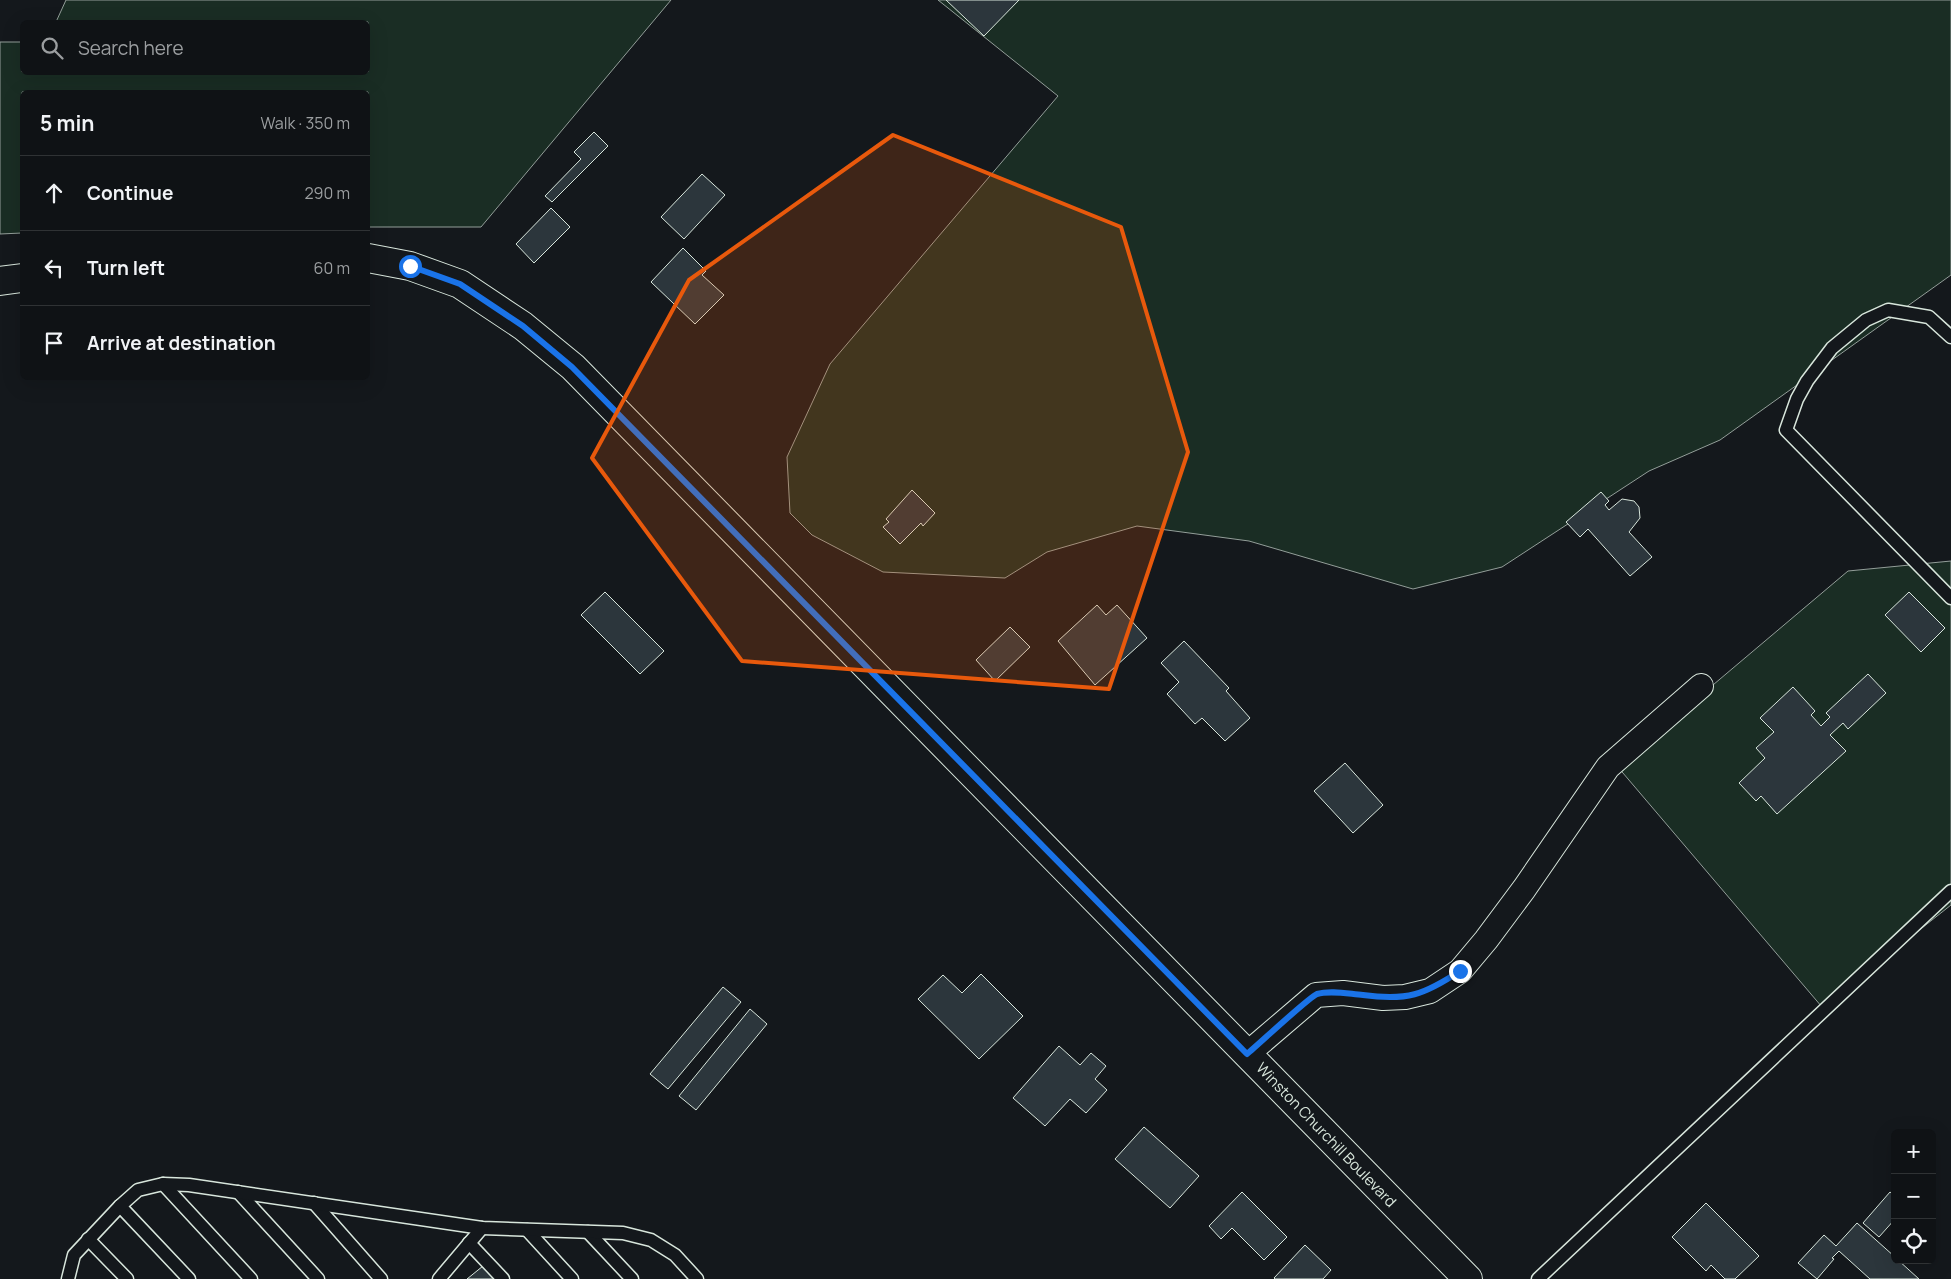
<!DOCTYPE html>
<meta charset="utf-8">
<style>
:root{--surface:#0f1215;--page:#1d2022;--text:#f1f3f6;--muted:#9b9ea0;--line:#2f3234}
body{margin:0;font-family:Manrope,sans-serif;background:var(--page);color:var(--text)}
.controls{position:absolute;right:15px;bottom:15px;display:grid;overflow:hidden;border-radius:8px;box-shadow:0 5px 20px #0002}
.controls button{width:45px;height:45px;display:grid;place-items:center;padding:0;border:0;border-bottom:1px solid var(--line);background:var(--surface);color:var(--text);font:25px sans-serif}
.stop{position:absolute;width:15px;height:15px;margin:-11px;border:4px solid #1a73e8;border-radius:50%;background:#fff}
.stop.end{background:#1a73e8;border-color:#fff;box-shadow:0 1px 5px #0008}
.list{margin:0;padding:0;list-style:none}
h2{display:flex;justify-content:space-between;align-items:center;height:65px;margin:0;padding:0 20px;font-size:21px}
h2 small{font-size:16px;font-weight:400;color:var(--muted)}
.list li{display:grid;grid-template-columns:32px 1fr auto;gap:15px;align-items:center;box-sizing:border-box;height:75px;padding:0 20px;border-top:1px solid var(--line)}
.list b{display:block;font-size:19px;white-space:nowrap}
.list em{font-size:16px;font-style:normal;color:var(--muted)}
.icon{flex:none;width:28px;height:28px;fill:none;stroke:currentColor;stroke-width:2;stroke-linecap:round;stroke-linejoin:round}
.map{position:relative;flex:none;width:1951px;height:1279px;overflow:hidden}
.search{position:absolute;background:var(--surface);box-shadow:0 5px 20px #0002;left:20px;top:20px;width:350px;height:55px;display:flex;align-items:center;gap:12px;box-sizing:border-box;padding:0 18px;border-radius:8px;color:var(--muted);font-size:19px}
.panel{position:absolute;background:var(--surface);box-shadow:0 5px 20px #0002;left:20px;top:90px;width:350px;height:290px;border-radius:8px}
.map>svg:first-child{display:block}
.green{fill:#1a2d24;stroke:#939e99}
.building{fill:#2c363c;stroke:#d8e6dc}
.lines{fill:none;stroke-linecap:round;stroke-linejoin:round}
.lane-casing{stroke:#d8e6dc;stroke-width:15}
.street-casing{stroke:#d8e6dc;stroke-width:26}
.secondary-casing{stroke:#d8e6dc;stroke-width:30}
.lane{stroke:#14181c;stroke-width:12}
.street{stroke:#14181c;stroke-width:24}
.secondary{stroke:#14181c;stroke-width:28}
.route{stroke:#1a73e8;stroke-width:6}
.marked{fill:#e8590c;fill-opacity:0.2;stroke:#e8590c;stroke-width:4;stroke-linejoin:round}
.labels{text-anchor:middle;stroke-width:4;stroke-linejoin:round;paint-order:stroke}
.street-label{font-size:15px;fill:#d8e6dc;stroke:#14181c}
</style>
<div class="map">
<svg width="1951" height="1279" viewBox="0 0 1951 1279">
<rect width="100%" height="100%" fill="#14181c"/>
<!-- green -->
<g class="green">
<polygon points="66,0 671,0 481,227 368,227 368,92 22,92 22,233 0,234 0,42 22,42 22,72 368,72 368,22 56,22"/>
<polygon points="938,0 1951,0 1951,275 1720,440 1649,471 1502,567 1413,589 1249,541 1137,526 1047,552 1005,578 883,572 812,535 790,513 787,457 830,364 1058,96"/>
<polygon points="1951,561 1951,905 1822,1007 1617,766 1848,571"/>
</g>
<!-- building -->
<g class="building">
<polygon points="946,0 1019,0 984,36"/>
<polygon points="594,132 608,146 552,202 545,196 581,159 574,152"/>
<polygon points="702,174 725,195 684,239 661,217"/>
<polygon points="551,208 570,227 534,263 516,244"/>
<polygon points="683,248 706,271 702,275 724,295 695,324 651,282"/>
<polygon points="912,490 935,513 923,526 921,523 900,544 883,527 889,522 886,519"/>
<polygon points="1601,492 1609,501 1605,505 1609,510 1622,499 1634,501 1639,507 1640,518 1629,532 1652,557 1630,576 1588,529 1580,537 1566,522"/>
<polygon points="605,592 664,651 640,674 581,615"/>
<polygon points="1909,592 1945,628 1921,652 1885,615"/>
<polygon points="1097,605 1106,615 1117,605 1147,638 1095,685 1058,641"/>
<polygon points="1010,627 1030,647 995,681 976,660"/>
<polygon points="1184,641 1229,688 1226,691 1250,718 1225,741 1202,718 1195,724 1167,694 1179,682 1161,663"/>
<polygon points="1868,674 1886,693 1848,729 1843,723 1830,735 1846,751 1777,814 1761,796 1756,801 1739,783 1765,758 1756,748 1774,732 1760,718 1793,687 1815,711 1811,715 1821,726 1830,717 1826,713"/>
<polygon points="1345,763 1383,805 1353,833 1314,791"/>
<polygon points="981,974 1023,1016 979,1059 918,999 943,975 962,993"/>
<polygon points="723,987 741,1002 668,1089 650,1074"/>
<polygon points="750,1009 767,1024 696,1110 679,1096"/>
<polygon points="1059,1046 1080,1065 1091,1053 1106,1066 1095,1079 1107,1090 1086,1113 1070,1099 1045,1126 1013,1098"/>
<polygon points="1144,1127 1199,1176 1170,1208 1115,1159"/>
<polygon points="1242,1192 1287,1237 1264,1260 1232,1228 1221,1239 1209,1226"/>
<polygon points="1890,1192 1895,1196 1895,1219 1879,1237 1863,1223"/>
<polygon points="1706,1203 1759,1256 1735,1279 1725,1279 1711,1265 1706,1271 1672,1237"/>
<polygon points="1857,1223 1895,1257 1895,1260 1898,1260 1919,1279 1870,1279 1839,1251 1832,1258 1834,1259 1817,1279 1798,1263 1824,1235 1836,1246"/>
<polygon points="1305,1245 1331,1270 1323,1279 1275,1279 1274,1278"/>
<polygon points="483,1266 496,1279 467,1279"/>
</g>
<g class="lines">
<!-- lane casing -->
<g class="lane-casing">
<g id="lane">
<polyline points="1951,337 1929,317 1888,310 1866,320 1832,348 1807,381 1797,399 1786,430 1951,598"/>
<polyline points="163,1184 251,1279"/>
<polyline points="238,1192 318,1279"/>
<polyline points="314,1203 381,1279"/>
<polyline points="120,1206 189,1279"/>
<polyline points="527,1230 572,1279"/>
<polyline points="588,1232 632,1279"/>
<polyline points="88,1239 127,1279"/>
<polyline points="469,1243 503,1279"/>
<polyline points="68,1279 74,1255 120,1206 138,1190 163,1184 189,1185 482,1228 623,1233 651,1240 675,1255 697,1279"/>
<polyline points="439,1279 482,1228"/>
<polyline points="1538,1279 1951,891"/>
</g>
</g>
<!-- street casing -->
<g class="street-casing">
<polyline id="street" points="1247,1054 1316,995 1343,993 1383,998 1405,997 1430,991 1460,971 1486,940 1524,889 1608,767 1701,686"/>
</g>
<!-- secondary casing -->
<g class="secondary-casing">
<g id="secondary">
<polyline points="368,258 410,266 460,284 523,326 573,367 1468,1279"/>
<polyline points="0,281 22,278"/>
</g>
</g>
<!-- lane -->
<use href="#lane" class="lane"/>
<!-- street -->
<use href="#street" class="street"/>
<!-- secondary -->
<use href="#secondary" class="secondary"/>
</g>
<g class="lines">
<!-- route -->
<path class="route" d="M410,266L460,284L523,326L572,367L1247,1054C1259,1044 1308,998 1317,994C1331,990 1349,994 1363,995C1407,1001 1424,995 1460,971"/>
</g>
<!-- marked area -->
<path class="marked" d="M893,135L1121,227L1188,452L1109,689L742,661L592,458L689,280Z"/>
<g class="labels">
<!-- street labels -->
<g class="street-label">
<text transform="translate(1326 1135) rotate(46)" y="5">Winston Churchill Boulevard</text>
</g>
</g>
</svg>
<div class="controls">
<button>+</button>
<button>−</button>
<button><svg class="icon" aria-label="locate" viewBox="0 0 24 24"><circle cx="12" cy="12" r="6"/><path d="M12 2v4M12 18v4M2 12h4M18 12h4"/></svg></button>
</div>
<div class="stop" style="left:410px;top:266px"></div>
<div class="stop end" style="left:1460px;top:971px"></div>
<div class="search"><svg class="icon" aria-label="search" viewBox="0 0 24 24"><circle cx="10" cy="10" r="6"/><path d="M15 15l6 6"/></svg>Search here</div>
<section class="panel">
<h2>5 min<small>Walk · 350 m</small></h2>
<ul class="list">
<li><svg class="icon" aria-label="ahead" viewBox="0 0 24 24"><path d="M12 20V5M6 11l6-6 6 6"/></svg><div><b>Continue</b></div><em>290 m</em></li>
<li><svg class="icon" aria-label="left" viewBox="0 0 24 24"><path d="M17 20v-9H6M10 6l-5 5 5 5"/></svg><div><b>Turn left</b></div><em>60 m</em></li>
<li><svg class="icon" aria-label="arrive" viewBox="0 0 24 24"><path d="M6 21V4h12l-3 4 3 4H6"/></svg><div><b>Arrive at destination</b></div></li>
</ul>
</section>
</div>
